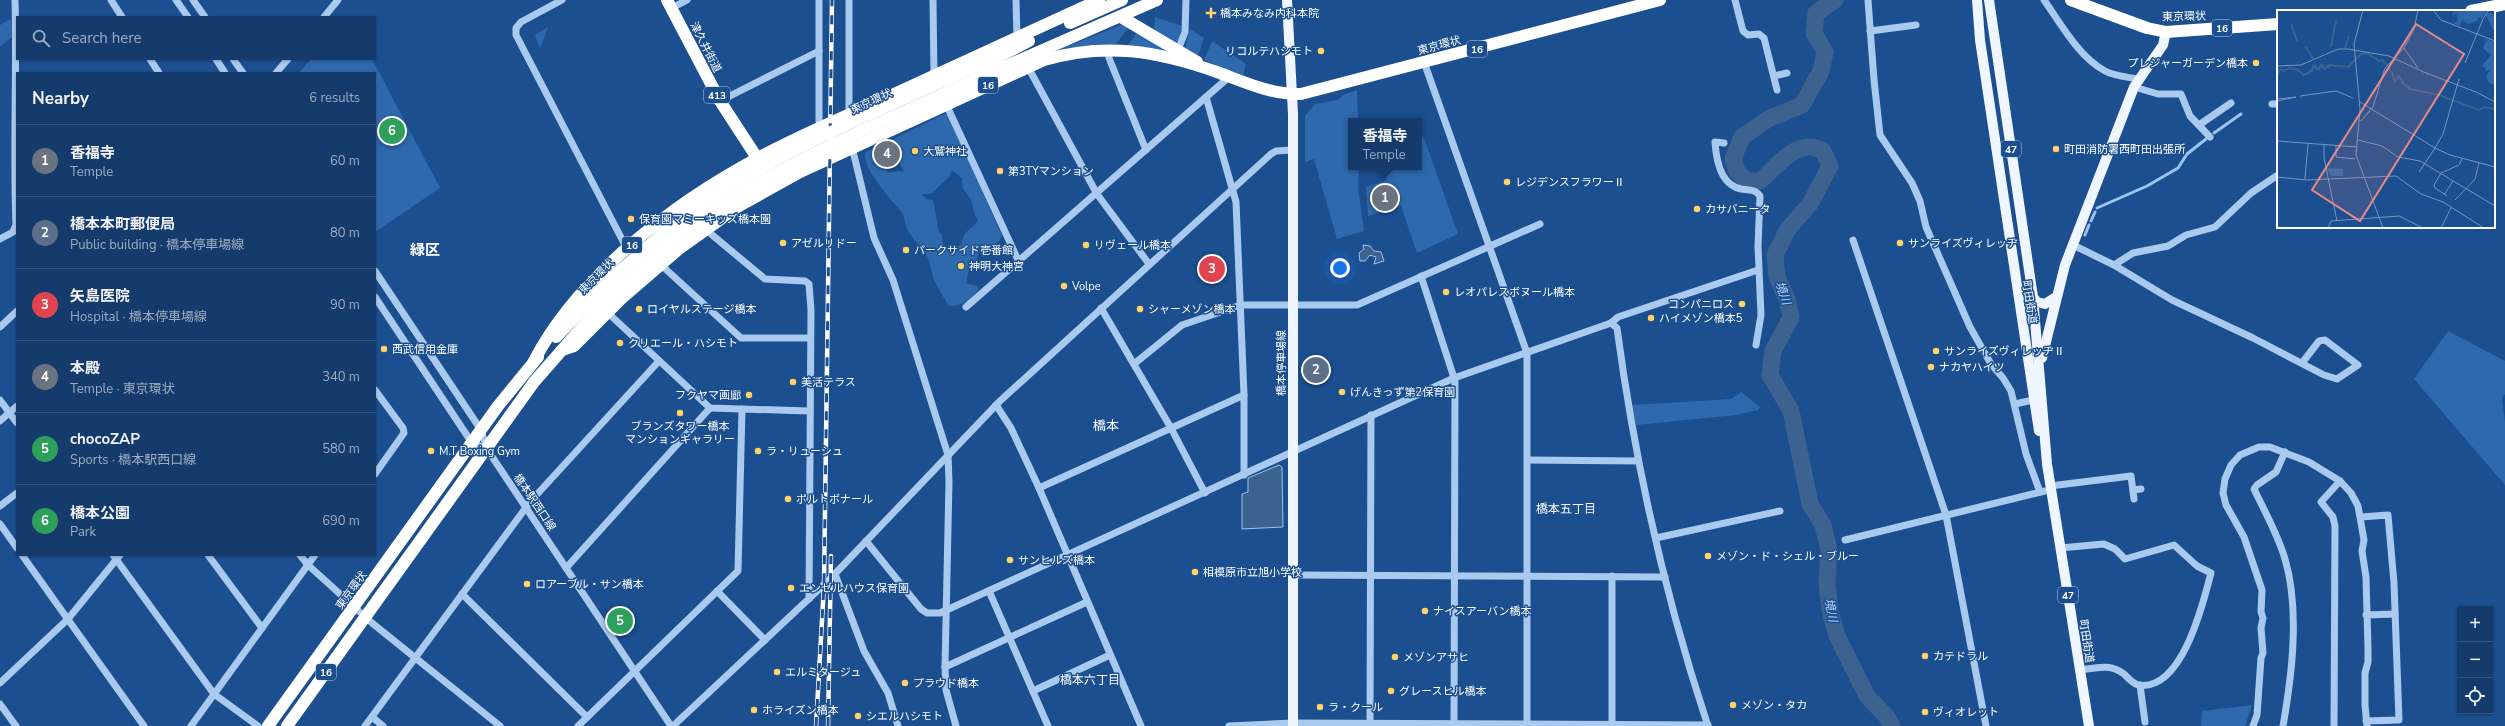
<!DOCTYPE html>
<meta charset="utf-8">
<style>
:root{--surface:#143b6b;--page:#1d4271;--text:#f1f3f6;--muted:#9dadc1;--line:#33557e;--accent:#95b2f1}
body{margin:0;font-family:"Nunito Sans","Noto Sans JP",sans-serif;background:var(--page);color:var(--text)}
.controls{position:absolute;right:12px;bottom:12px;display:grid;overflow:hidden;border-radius:0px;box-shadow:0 1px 3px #0004}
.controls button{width:36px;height:36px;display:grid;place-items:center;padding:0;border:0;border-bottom:1px solid var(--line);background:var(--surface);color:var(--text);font:20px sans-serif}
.you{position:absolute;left:1340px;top:268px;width:14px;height:14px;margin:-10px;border:3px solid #fff;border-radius:50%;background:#1a73e8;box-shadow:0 0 0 6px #1a73e833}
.badge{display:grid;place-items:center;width:26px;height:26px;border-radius:50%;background:var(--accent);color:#fff;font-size:13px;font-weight:700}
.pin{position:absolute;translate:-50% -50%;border:2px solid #fff;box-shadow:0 1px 4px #0006}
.popup{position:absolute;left:1348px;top:118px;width:74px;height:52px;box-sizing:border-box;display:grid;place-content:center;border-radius:0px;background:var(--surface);filter:drop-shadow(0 1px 3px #0005);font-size:13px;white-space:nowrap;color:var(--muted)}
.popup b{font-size:15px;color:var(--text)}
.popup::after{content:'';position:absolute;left:50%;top:100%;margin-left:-8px;border:8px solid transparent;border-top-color:var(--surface)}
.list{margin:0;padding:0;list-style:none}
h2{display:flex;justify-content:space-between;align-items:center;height:52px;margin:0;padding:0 16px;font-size:17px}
h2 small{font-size:13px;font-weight:400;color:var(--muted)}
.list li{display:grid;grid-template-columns:26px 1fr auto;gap:12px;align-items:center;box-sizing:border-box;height:72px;padding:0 16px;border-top:1px solid var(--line)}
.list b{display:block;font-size:15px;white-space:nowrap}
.list p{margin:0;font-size:13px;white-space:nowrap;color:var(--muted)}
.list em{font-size:13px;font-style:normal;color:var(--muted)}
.icon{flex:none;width:22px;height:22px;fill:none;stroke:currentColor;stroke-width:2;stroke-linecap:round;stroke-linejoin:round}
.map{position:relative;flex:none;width:2505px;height:726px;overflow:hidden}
.search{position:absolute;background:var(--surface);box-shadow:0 1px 3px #0004;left:16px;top:16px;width:360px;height:44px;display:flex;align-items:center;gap:10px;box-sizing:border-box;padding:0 14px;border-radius:0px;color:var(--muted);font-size:15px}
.panel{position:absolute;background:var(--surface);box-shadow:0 1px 3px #0004;left:16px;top:72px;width:360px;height:484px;border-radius:0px}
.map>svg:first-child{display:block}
.green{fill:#2e69ad;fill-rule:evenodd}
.water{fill:#3c6290;stroke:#9cc4f0}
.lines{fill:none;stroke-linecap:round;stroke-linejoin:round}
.stream{stroke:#9cc4f0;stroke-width:3}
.river{stroke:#3c6290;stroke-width:17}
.minor{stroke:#a9c9ee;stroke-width:7}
.major{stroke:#f0f6ff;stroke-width:10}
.highway{stroke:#fff;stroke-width:12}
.rail-casing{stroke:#fff;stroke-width:4.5}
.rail{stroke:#1b4f8f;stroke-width:3;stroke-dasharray:9;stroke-linecap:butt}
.highway-bridge{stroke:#fff;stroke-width:12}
.poi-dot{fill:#ffd166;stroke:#1b4f8f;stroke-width:1.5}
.labels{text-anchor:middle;stroke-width:3;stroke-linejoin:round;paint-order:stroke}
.shield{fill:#1b4f8f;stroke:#bbcadd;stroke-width:1}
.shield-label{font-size:10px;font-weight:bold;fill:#fff}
.poi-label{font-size:11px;fill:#fff;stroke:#1b4f8f;text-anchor:start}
.street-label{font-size:11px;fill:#fff;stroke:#1b4f8f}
.water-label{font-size:12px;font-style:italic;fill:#b5d3f5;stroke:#1b4f8f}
.neighbourhood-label{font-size:12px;fill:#fff;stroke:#1b4f8f}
.quarter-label{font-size:13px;fill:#fff;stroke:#1b4f8f}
.district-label{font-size:15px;font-weight:bold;fill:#fff;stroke:#1b4f8f}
.inset-river{fill:none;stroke:#3c6290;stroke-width:2}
.inset-road{fill:none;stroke:#7695bc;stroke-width:1}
.view{fill:#e88989;fill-opacity:0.15;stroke:#e88989;stroke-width:2}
.inset-edge{fill:none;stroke:#fff;stroke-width:2}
</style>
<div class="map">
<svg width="2505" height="726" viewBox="0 0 2505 726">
<rect width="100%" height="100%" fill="#1b4f8f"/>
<!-- green -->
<g class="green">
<polygon points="1155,17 1182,26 1179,41 1175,43 1154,29"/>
<polygon points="11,19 12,37 0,47 0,25"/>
<polygon points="1121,25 1129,27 1116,44 1091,45 1049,54"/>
<polygon points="548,27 540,49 535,35"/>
<polygon points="1190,29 1204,38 1198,56 1185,48"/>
<polygon points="1138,31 1183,58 1127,46"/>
<polygon points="1212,41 1246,64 1243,76 1204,60"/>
<polygon points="311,59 372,59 440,188 375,232 375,73 299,73"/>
<polygon points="1357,90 1358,121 1351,121 1351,167 1359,167 1358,188 1364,231 1337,239 1314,159 1305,162 1305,116 1315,104 1338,100 1343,95"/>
<path d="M945,114H948L1002,236L999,241L978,254L977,263C964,272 970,272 966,283L977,286L978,290C971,299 961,307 949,306C945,300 934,282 933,276C931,270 930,262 927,256C922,247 910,237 907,229C904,222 905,214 899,209C890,199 859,163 866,152ZM886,150H889L900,159V166L905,171L888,172L878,159ZM952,170L962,178C962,191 964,188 970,198C974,205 972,212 978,220C971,232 963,229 962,244L952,251H948L942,242V234L939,232L933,200L926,199L922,194H931L949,177Z"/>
<polygon points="1419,131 1424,138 1458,234 1417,253 1401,206 1368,216 1366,187 1387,180 1383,167 1419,167"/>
<polygon points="2448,331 2505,361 2505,394 2502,398 2505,422 2505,485 2414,379"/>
<polygon points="1741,392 1760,407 1758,410 1736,415 1636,425 1631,405 1731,399"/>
<polygon points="2252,705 2245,726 2201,726 2202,711"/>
</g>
<!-- water -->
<g class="water">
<polygon points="1363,245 1370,246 1374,251 1381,252 1384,261 1374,264 1376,257 1370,255 1365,261 1360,261 1359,253 1364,249"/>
<polygon points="1279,465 1282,467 1283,527 1242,529 1242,494 1248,492 1248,478"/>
</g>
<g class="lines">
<!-- stream -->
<g class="stream">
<polyline points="2214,133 2241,114"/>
<polyline points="2097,208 2147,186 2178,168 2187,154 2206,139"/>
<polyline points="2091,221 2095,212"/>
<polyline points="2085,235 2089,225"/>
</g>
<!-- river -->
<path class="river" d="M1835,0L1816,13L1814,33L1825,52L1821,71L1802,105L1768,119L1742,137L1733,159L1737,171L1746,181H1760C1778,166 1798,136 1823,151L1830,166L1810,204L1788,229L1775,255L1777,277L1787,299L1791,317L1773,351L1770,375L1791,411L1810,504L1823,525L1829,550L1827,584L1830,611L1837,636L1867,696L1887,717L1892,726"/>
<!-- minor -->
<g class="minor">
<polyline points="111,0 122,17"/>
<polyline points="176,0 188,17"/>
<polyline points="193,0 205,17"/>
<polyline points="562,0 521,22 516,28 516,35 627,249"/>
<polyline points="819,0 819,121 821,127"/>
<polyline points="849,0 849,115"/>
<polyline points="933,0 934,76"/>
<polyline points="1016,0 1017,38"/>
<polyline points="1735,0 1743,31 1748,35 1759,34 1764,38 1777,90"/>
<polyline points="1868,0 1874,80 1880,135 1912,183 1920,201 1926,227 1970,327 1991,364 2003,378 2011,391 2026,454 2040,492"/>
<path d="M2044,0C2061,24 2078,56 2105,71C2114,76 2128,77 2138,79"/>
<polyline points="672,8 687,0"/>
<polyline points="324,17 338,0"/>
<polyline points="1870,31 1916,25"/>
<polyline points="1108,49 1109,58 1146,150"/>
<polyline points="1178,50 1185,32 1186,0"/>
<polyline points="150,59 159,73"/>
<polyline points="216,59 225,73"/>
<polyline points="233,59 243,73"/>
<polyline points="1424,62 1527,353 1527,726"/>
<polyline points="1028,67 1097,194 1149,264"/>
<polyline points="276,73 288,59"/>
<polyline points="1774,76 1787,73"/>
<polyline points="2134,87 2158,94 2181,94 2190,116 2210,137"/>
<polyline points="1206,97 1236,202 1244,395 1244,475"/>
<polyline points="720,101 819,51"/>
<polyline points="946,104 1019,262"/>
<polyline points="2272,104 2278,104"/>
<polyline points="2199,125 2231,103"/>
<path d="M1724,143L1715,142C1716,158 1720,185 1741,189C1749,190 1755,189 1760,196L1758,246L1761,315L1756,345"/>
<polyline points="852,147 874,238 893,280 948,455 949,482 945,667 946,690 956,726"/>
<polyline points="705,229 765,279 805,281 809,284 811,310 809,599"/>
<path d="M0,239L13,232L16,225C13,150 17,75 15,0"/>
<polyline points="1853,240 1946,515 1986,726"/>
<polyline points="2073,245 2114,265 2172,300 2253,338 2324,375 2337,379 2358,365 2325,340 2319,341 2302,363"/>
<polyline points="660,264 741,338 810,338"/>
<polyline points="2114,265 2133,253 2168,246 2186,235 2215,227 2251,193 2278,175"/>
<polyline points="375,271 481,430 487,449"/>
<polyline points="1421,276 1455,381 1454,726"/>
<polyline points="375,297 472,443 487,449 671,726"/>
<polyline points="966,307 1229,77"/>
<polyline points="1101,308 1171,428 1205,493"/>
<polyline points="608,313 710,408 809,411"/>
<path d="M1611,323L1617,328C1635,463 1665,597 1708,726"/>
<polyline points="0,327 17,311"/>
<polyline points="1134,364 1182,325 1241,305 1357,305 1540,224"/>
<polyline points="375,390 403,428 404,433 375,474"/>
<polyline points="0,400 17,423"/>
<polyline points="2015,404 2033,400"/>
<polyline points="996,405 1011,428 1039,488 1141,726"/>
<polyline points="0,421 17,406"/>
<polyline points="1528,460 1638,461"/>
<polyline points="2050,486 2131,476 2134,499"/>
<polyline points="1039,488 1244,395"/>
<polyline points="2133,490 2141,489"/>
<polyline points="0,506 17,493"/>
<polyline points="2361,517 2388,515 2394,583 2399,720 2366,721"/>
<polyline points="0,524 17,548"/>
<polyline points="1656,538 1780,511"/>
<polyline points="1845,540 2045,491"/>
<polyline points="866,541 921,609 927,613 940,613 1454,378 1611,323 1618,317 1758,270"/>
<path d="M2060,548L2104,544L2115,549L2125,559L2174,545L2197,566L2211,573C2203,604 2182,692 2138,685C2132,683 2128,678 2124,674C2110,663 2096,668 2080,670"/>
<polyline points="22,555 144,726"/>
<polyline points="113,555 214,694 258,726"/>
<polyline points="208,555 262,628"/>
<polyline points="300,555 308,565 372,623 500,726"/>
<polyline points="566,568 710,408"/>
<polyline points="835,574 864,651 888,693 898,726"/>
<polyline points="1293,575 1665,577"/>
<polyline points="717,591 765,640"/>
<polyline points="989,591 1048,726"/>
<polyline points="462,594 587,717"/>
<polyline points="2366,615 2395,614"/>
<polyline points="945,667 1087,602"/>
<polyline points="0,683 68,619 120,555"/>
<polyline points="2140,685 2145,722"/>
<polyline points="1033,691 1110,655"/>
<polyline points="0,704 16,726"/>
<polyline points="372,717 383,726"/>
<polyline points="191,726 315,555"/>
<polyline points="365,726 530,502 659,361"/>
<polyline points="578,726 738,571 742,409"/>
<polyline points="673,726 830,579 1000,401 1271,154 1276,151 1293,150"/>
<polyline points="1229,726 1293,723 1708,725"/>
<polyline points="1370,726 1371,415"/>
<polyline points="1612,726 1612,576"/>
<polyline points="2253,726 2257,715 2261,658 2263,653 2261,628 2263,618 2261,612 2262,590 2244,537 2226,505 2223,493 2225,479 2231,465 2240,455 2259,447 2270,447 2309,462 2340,481 2351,493 2358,506 2364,540 2362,551 2366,577 2368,648 2368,662 2365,673 2365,705 2367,726"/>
<path d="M2283,726C2292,675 2300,610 2285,559C2278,535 2265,512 2254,489L2257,485L2276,472L2285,452"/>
<polyline points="2334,726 2335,526 2333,517 2321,502 2340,481"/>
</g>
<!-- major -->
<g class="major">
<polyline points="1287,0 1293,114 1293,726"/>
<polyline points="1977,0 1980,40 2039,431"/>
<polyline points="1989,0 2033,297 2047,464 2089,726"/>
<polyline points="2033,297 2037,302 2045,304 2056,297"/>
<polyline points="2042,358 2065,265 2134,87 2163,45 2166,32"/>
</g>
<!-- highway -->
<g class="highway">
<polyline points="667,0 720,101 761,164"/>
<polyline points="2071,0 2147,28 2166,32 2278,24"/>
<polyline points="2471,11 2505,4"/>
<polyline points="1121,17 1197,62"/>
<polyline points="1070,23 1122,0"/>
<polyline points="1000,56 1029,41"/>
<polyline points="1004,67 1157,0"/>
<polyline points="556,337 614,276 670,227"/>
<path d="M562,350L574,346L621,299L680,248L739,206L800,172L1044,60C1106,42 1157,51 1217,72C1244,82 1272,95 1301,94L1660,0"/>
<path d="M534,361C579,275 675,202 760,157C802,134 847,116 890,96C960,64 1030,32 1099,0"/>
<polyline points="268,726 498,406 538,357"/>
<polyline points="287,726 534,382 611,294 677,236"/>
</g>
<!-- rail casing -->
<g class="rail-casing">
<g id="rail">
<polyline points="816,726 824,585 832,0"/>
<polyline points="828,726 831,556"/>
</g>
</g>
<!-- rail -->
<use href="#rail" class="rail"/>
<!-- highway-bridge -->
<g class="highway-bridge">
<path d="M670,227C769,152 888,107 1000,56"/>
<path d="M677,236C775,162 893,118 1004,67"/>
</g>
</g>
<!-- markers -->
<g class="poi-dot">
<path d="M1209 7h4v4h4v4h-4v4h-4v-4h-4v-4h4z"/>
<circle cx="1321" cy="51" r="4"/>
<circle cx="2256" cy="63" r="4"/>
<circle cx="2056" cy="149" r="4"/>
<circle cx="915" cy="151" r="4"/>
<circle cx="1000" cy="171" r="4"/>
<circle cx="1507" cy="182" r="4"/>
<circle cx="1697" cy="209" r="4"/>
<circle cx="631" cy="219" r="4"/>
<circle cx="783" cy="243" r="4"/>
<circle cx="1900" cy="243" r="4"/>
<circle cx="1086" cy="245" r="4"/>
<circle cx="906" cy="250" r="4"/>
<circle cx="961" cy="266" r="4"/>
<circle cx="1064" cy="286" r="4"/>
<circle cx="1446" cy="292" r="4"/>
<circle cx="1742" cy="304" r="4"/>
<circle cx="639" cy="309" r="4"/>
<circle cx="1140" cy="309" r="4"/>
<circle cx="1651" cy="318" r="4"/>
<circle cx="620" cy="343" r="4"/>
<circle cx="384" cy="349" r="4"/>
<circle cx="1936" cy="351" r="4"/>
<circle cx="1931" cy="367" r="4"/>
<circle cx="793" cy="382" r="4"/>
<circle cx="1342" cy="392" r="4"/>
<circle cx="749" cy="395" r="4"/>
<circle cx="680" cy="413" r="4"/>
<circle cx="431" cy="451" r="4"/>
<circle cx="758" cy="451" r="4"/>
<circle cx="788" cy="499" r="4"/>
<circle cx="1708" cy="556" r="4"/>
<circle cx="1010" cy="560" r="4"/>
<circle cx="1195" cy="572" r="4"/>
<circle cx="527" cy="584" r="4"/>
<circle cx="791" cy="588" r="4"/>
<circle cx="1425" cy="611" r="4"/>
<circle cx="1925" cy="656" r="4"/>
<circle cx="1395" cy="657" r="4"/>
<circle cx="777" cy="672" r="4"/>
<circle cx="905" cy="683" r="4"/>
<circle cx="1391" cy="691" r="4"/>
<circle cx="1733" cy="705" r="4"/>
<circle cx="1320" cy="707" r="4"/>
<circle cx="754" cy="710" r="4"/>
<circle cx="1925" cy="712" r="4"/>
<circle cx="858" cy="716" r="4"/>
</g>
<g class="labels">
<!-- shield labels -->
<g class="shield">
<rect x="2212" y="20" width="20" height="16" rx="3"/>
<rect x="1467" y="41" width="20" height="16" rx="3"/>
<rect x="978" y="77" width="20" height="16" rx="3"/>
<rect x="704" y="87" width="26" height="16" rx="3"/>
<rect x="2001" y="141" width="20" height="16" rx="3"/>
<rect x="622" y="237" width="20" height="16" rx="3"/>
<rect x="2058" y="587" width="20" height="16" rx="3"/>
<rect x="316" y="664" width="20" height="16" rx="3"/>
</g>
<g class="shield-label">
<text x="2222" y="32">16</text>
<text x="1477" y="53">16</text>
<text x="988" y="89">16</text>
<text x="717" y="99">413</text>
<text x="2011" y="153">47</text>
<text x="632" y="249">16</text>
<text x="2068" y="599">47</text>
<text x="326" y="676">16</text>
</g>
<!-- poi labels -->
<g class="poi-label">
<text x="1220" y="17">橋本みなみ内科本院</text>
<text x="1313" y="55" text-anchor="end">リコルテハシモト</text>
<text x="2248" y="67" text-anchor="end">プレジャーガーデン橋本</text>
<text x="2064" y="153">町田消防署西町田出張所</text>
<text x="923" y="155">大鷲神社</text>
<text x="1008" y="175">第3TYマンション</text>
<text x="1515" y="186">レジデンスフラワーⅡ</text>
<text x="1705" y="213">カサバニータ</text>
<text x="639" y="223">保育園マミーキッズ橋本園</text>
<text x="791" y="247">アゼルリドー</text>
<text x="1908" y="247">サンライズヴィレッヂ</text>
<text x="1094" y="249">リヴェール橋本</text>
<text x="914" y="254">パークサイド壱番館</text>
<text x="969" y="270">神明大神宮</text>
<text x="1072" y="290">Volpe</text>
<text x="1454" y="296">レオパレスボヌール橋本</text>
<text x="1734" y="308" text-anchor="end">コンパニロス</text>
<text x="647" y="313">ロイヤルステージ橋本</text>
<text x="1148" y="313">シャーメゾン橋本</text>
<text x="1659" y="322">ハイメゾン橋本5</text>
<text x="628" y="347">クリエール・ハシモト</text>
<text x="392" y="353">西武信用金庫</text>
<text x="1944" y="355">サンライズヴィレッヂⅡ</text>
<text x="1939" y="371">ナカヤハイツ</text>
<text x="801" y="386">美活テラス</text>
<text x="1350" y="396">げんきっず第2保育園</text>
<text x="741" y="399" text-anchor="end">フクヤマ画廊</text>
<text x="680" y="430" text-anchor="middle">ブランズタワー橋本<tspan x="680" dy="13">マンションギャラリー</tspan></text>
<text x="439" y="455">M.T Boxing Gym</text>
<text x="766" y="455">ラ・リューシュ</text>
<text x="796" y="503">ポルトボナール</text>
<text x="1716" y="560">メゾン・ド・シェル・ブルー</text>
<text x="1018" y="564">サンヒルズ橋本</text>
<text x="1203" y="576">相模原市立旭小学校</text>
<text x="535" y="588">ロアーブル・サン橋本</text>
<text x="799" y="592">エンゼルハウス保育園</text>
<text x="1433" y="615">ナイスアーバン橋本</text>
<text x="1933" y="660">カテドラル</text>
<text x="1403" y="661">メゾンアサヒ</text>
<text x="785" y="676">エルミタージュ</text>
<text x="913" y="687">プラウド橋本</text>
<text x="1399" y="695">グレースヒル橋本</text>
<text x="1741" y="709">メゾン・タカ</text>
<text x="1328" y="711">ラ・クール</text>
<text x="762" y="714">ホライズン橋本</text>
<text x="1933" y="716">ヴィオレット</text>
<text x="866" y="720">シエルハシモト</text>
</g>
<!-- street labels -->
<g class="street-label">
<text transform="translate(2184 16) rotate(-1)" y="4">東京環状</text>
<text transform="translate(1439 45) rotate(-15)" y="4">東京環状</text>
<text transform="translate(706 47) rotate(63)" y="4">津久井街道</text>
<text transform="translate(871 101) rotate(-25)" y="4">東京環状</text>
<text transform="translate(596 276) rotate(-45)" y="4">東京環状</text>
<text transform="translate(2030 302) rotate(81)" y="4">町田街道</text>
<text transform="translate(1281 363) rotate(-90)" y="4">橋本停車場線</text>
<text transform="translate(535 502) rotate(56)" y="4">橋本駅西口線</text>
<text transform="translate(351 590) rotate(-54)" y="4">東京環状</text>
<text transform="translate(2087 641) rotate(81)" y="4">町田街道</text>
</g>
<!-- water labels -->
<g class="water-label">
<text transform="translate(1783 293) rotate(70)" y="4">境川</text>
<text transform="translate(1831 610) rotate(79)" y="4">境川</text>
</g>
<!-- neighbourhood labels -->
<g class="neighbourhood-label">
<text x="1566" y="513">橋本五丁目</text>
<text x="1090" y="684">橋本六丁目</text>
</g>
<!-- quarter labels -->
<g class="quarter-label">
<text x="1106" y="430">橋本</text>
</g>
<!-- district labels -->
<g class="district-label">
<text x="425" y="255">緑区</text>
</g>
</g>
<!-- overview -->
<g transform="translate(2277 10)">
<rect width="218" height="218" fill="#1b4f8f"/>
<path d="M165,0H210V1L205,8L201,7L200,11L191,14L185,10L183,16L174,12L179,13L181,10L179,3L175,6L177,1ZM213,2L218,6V23L209,5ZM210,29L218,32V75L212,73L209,66L213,60L208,61L209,58L205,56L214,45L206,38ZM38,53L41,59L44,53L48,57H54L48,59L44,56L42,61L37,58L32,64L26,66L24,65L30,64ZM50,158L66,159V166H54Z" fill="#2e69ad"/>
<path class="inset-river" d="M14,14L20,31M29,37L36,48M54,37L59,10M68,38L72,26M0,66L3,59L7,61L13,58L21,60L27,65L35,61L36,56L41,60L44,55L48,59L52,55L71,57L84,44L90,43L102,51L106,50L115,63L118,72L122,66L126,73L133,79L162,85L202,100L208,97L218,99"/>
<path class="inset-road" d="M86,0L77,34L83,99L79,145L106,218M156,0L164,10L218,31M127,38L141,58M188,53L206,9L212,0M0,56L24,55L61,39H71L112,46L151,64M149,63L199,82L218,92M182,69L166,124L158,138L173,145L218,157M23,86L59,81L76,88M0,89L19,87L0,91M83,92L158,138L142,162M84,111L96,97L108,58L127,38L137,19L141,0M81,130L105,136L121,147L143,151L218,196M0,131L80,137M47,135V148L60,211M59,136V147L78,149M0,167L30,170L119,166L144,184L166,192L207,218M28,169L31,134M167,185L176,171M170,186L158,178L157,175L164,163L182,155L185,149M178,190L198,169L202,153M51,218L54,211L122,206L146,218M164,218L174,198"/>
<path class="view" d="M139,14L187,44L83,211L35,180Z"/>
<rect width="218" height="218" class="inset-edge"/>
</g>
</svg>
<div class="controls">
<button>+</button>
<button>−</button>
<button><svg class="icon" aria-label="locate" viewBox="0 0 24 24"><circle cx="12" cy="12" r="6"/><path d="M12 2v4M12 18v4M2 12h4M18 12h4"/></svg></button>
</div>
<div class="you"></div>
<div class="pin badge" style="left:1385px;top:198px;background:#6b7280">1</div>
<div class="popup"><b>香福寺</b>Temple</div>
<div class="pin badge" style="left:1316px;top:370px;background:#5c6f8a">2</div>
<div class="pin badge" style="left:1212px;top:269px;background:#e0444e">3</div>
<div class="pin badge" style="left:887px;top:154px;background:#6b7280">4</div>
<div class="pin badge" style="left:620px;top:621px;background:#2e9e5b">5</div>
<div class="pin badge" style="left:392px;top:131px;background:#2e9e5b">6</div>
<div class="search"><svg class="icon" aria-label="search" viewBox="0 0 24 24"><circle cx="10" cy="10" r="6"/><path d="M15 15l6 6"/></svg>Search here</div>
<section class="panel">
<h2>Nearby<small>6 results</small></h2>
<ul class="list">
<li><span class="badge" style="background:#6b7280">1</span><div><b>香福寺</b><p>Temple</p></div><em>60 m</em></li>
<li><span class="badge" style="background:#5c6f8a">2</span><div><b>橋本本町郵便局</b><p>Public building · 橋本停車場線</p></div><em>80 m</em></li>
<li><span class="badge" style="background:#e0444e">3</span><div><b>矢島医院</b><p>Hospital · 橋本停車場線</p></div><em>90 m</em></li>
<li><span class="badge" style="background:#6b7280">4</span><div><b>本殿</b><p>Temple · 東京環状</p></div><em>340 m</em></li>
<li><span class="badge" style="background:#2e9e5b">5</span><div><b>chocoZAP</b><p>Sports · 橋本駅西口線</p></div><em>580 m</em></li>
<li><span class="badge" style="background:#2e9e5b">6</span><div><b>橋本公園</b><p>Park</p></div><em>690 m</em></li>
</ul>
</section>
</div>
